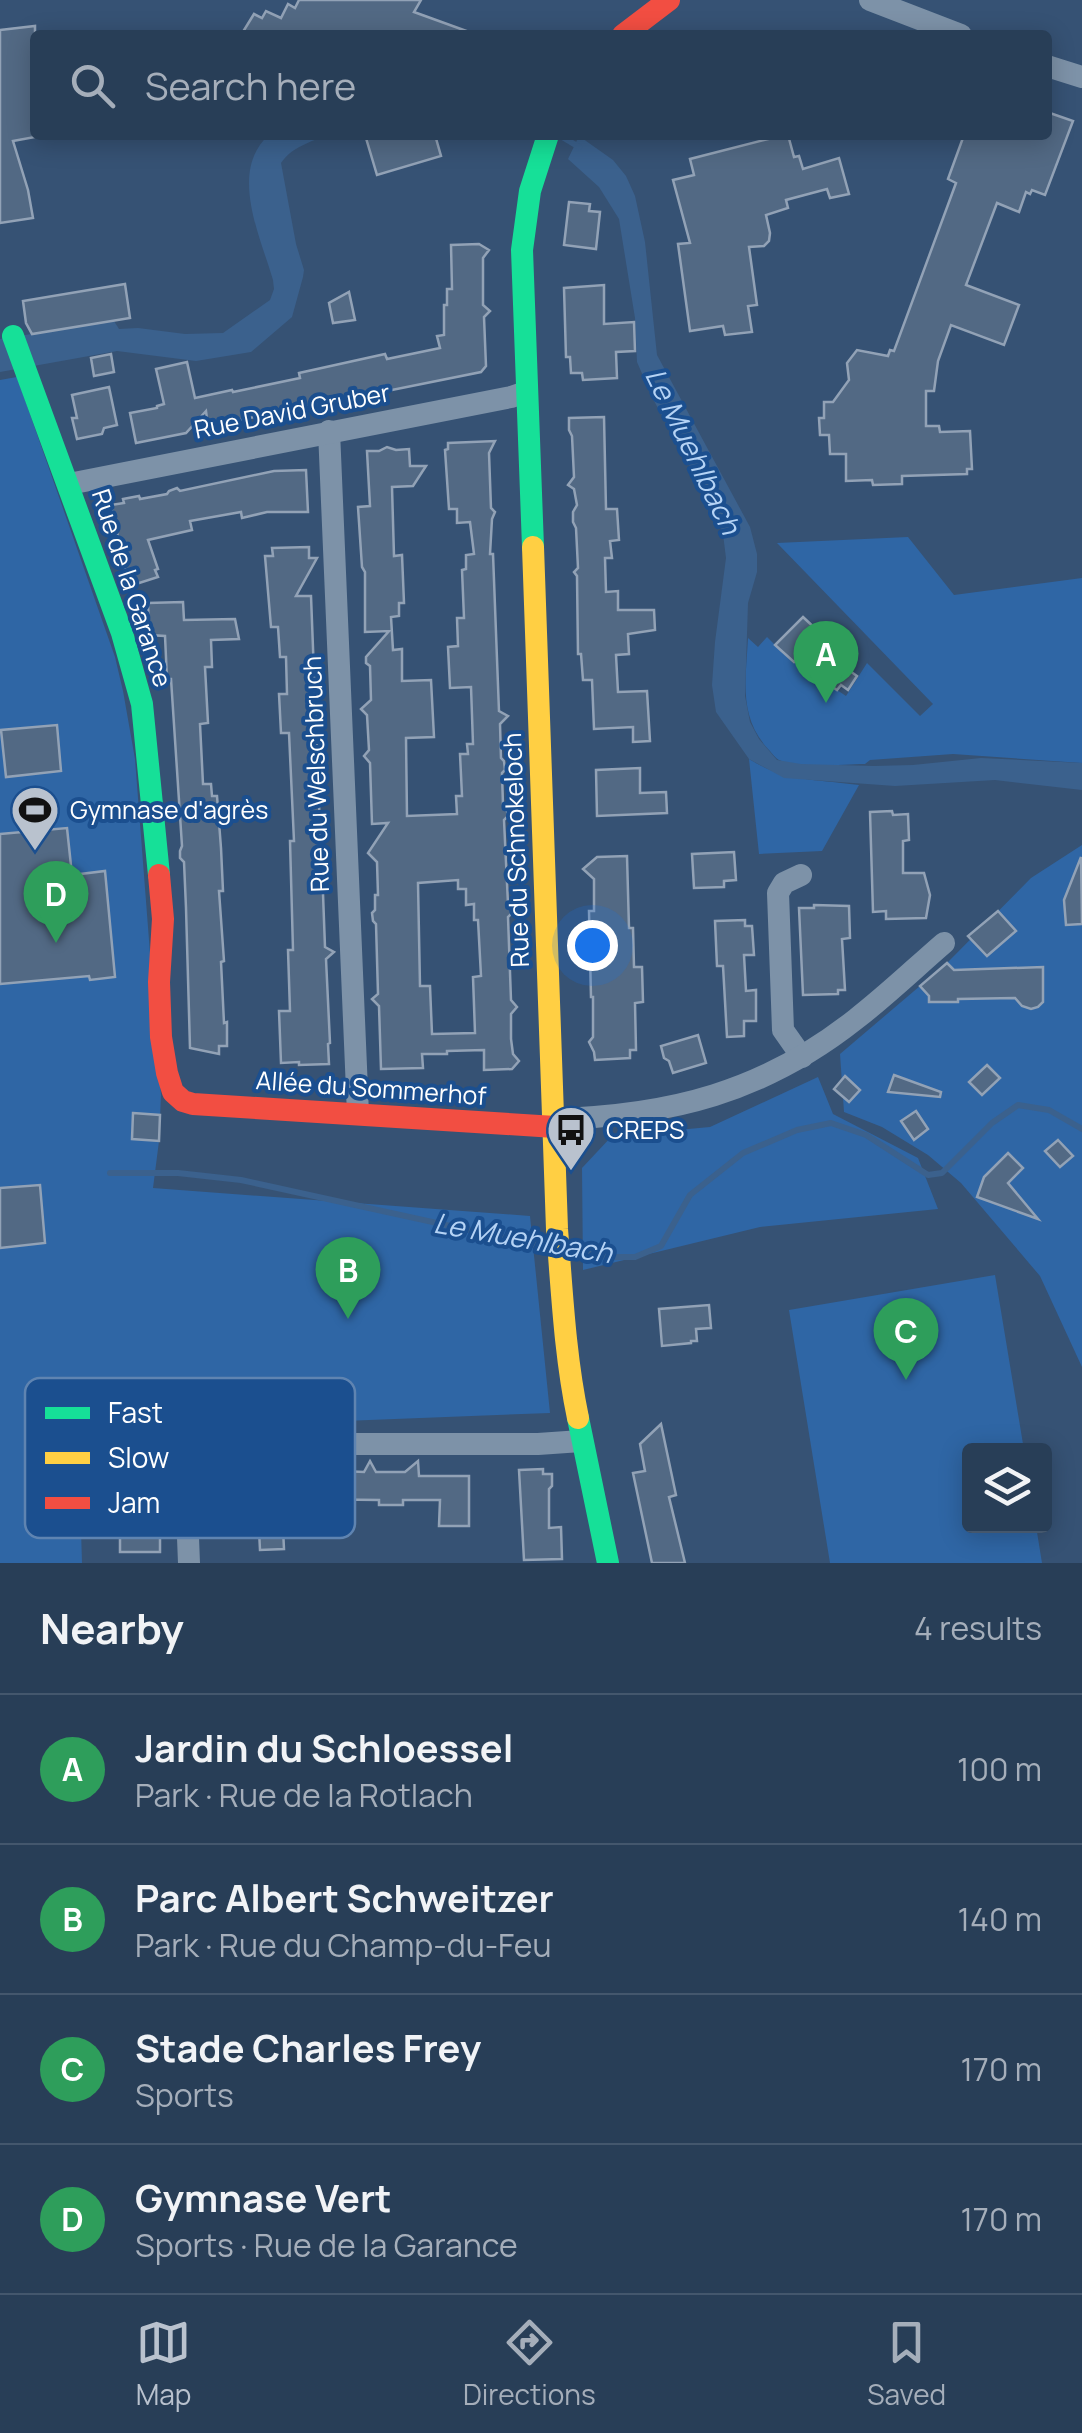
<!DOCTYPE html>
<meta charset="utf-8">
<style>
:root{--surface:#283e57;--page:#30455d;--text:#f1f3f6;--muted:#a5aeba;--line:#44576d;--accent:#b9c2ce}
body{margin:0;font-family:Manrope,sans-serif;background:var(--page);color:var(--text)}
.controls{position:absolute;right:30px;bottom:30px;display:grid;overflow:hidden;border-radius:10px;box-shadow:0 5px 25px #0003}
.controls button{width:90px;height:90px;display:grid;place-items:center;padding:0;border:0;border-bottom:2px solid var(--line);background:var(--surface);color:var(--text);font:50px sans-serif}
.you{position:absolute;left:592px;top:945px;width:35px;height:35px;margin:-25px;border:8px solid #fff;border-radius:50%;background:#1a73e8;box-shadow:0 0 0 15px #1a73e833}
.badge{display:grid;place-items:center;width:65px;height:65px;border-radius:50%;background:var(--accent);color:#fff;font-size:32px;font-weight:700}
.pin{position:absolute;translate:-50% -82px;filter:drop-shadow(0 2px 5px #0008)}
.pin::after{content:'';position:absolute;top:52px;width:35px;height:30px;background:inherit;clip-path:polygon(0 0,100% 0,50% 100%)}
.list{margin:0;padding:0;list-style:none}
h2{display:flex;justify-content:space-between;align-items:center;height:130px;margin:0;padding:0 40px;font-size:42px}
h2 small{font-size:32px;font-weight:400;color:var(--muted)}
.list li{display:grid;grid-template-columns:65px 1fr auto;gap:30px;align-items:center;box-sizing:border-box;height:150px;padding:0 40px;border-top:2px solid var(--line)}
.list b{display:block;font-size:38px;white-space:nowrap}
.list p{margin:0;font-size:32px;white-space:nowrap;color:var(--muted)}
.list em{font-size:32px;font-style:normal;color:var(--muted)}
.icon{flex:none;width:55px;height:55px;fill:none;stroke:currentColor;stroke-width:2;stroke-linecap:round;stroke-linejoin:round}
.map{position:relative;flex:none;width:1082px;height:1563px;overflow:hidden}
.search{position:absolute;background:var(--surface);box-shadow:0 5px 25px #0003;left:30px;right:30px;top:30px;height:110px;display:flex;align-items:center;gap:25px;box-sizing:border-box;padding:0 35px;border-radius:10px;color:var(--muted);font-size:38px}
.sheet{height:730px;background:var(--surface)}
nav{display:flex;justify-content:space-around;align-items:center;box-sizing:border-box;height:140px;border-top:2px solid var(--line);background:var(--surface);font-size:28px;color:var(--muted)}
nav a{display:grid;justify-items:center;gap:5px}
nav .on{color:var(--accent)}
.map>svg:first-child{display:block}
.green{fill:#2f66a5}
.water{fill:#3b618d}
.lines{fill:none;stroke-linecap:round;stroke-linejoin:round}
.stream{stroke:#3b618d;stroke-width:6}
.building{fill:#526984;stroke:#92a2b6;stroke-width:2.5;fill-rule:evenodd}
.street{stroke:#7d92a8;stroke-width:22}
.fast{stroke:#16e098;stroke-width:22}
.slow{stroke:#ffcf43;stroke-width:22}
.jam{stroke:#f24e42;stroke-width:22}
.labels{text-anchor:middle;stroke-width:8;stroke-linejoin:round;paint-order:stroke}
.street-label{font-size:25px;fill:#fff;stroke:#1b4f8f}
.poi-label{font-size:25px;fill:#fff;stroke:#1b4f8f;text-anchor:start}
.water-label{font-size:28px;font-style:italic;fill:#b5d3f5;stroke:#1b4f8f}
.key{fill:#1b4f8f;stroke:#5f84b1;stroke-width:2.5}
.key-label{font-size:28px;fill:#fff}
</style>
<div class="map">
<svg width="1082" height="1563" viewBox="0 0 1082 1563">
<rect width="100%" height="100%" fill="#365274"/>
<!-- green -->
<g class="green">
<polygon points="17,377 115,657 123,691 135,759 161,1095 159,1141 153,1188 530,1216 550,1413 136,1429 136,1444 103,1452 79,1463 82,1563 0,1563 0,380"/>
<path d="M908,537L954,595L1082,578V763L953,754L870,760L865,764C843,764 799,769 779,760C776,759 771,752 768,749C738,716 746,679 748,638L758,647L767,637L793,663L795,662L846,696L867,663L920,716L933,704L777,543Z"/>
<path d="M749,759C786,782 817,779 859,785L822,851L759,854Z"/>
<polygon points="1082,845 1082,1367 1040,1276 961,1183 928,1155 882,1127 844,1112 840,1054 947,963 1031,878"/>
<polygon points="818,1077 833,1114 918,1158 938,1209 760,1227 583,1270 582,1168 612,1136 710,1127"/>
<polygon points="995,1275 1024,1450 970,1450 970,1526 1036,1526 1042,1563 830,1563 789,1310"/>
</g>
<!-- water -->
<g class="water">
<path d="M269,135H328C310,142 292,147 281,163L296,244L304,270L303,277L292,317L251,352L196,361L117,351L0,372V339L114,321L119,329L138,328L185,334L223,333L270,300L274,289L273,280C261,238 228,171 269,135Z"/>
<polygon points="579,136 613,160 626,176 635,196 645,242 657,355 750,527 757,554 757,572 748,603 745,696 750,722 759,739 777,760 801,764 874,766 913,765 981,758 1082,763 1082,790 995,780 895,786 784,778 749,759 716,712 712,685 715,642 726,558 723,534 710,503 653,399 637,362 635,318 619,219 599,187 568,159"/>
</g>
<g class="lines">
<!-- stream -->
<g class="stream">
<polyline points="559,135 579,147"/>
<polyline points="110,1173 178,1173 241,1180 551,1248"/>
<polyline points="569,1250 608,1257 635,1257 661,1246 690,1195 743,1153 797,1130 831,1123 866,1135 928,1175 942,1173 992,1123 1018,1105 1049,1110 1082,1129"/>
</g>
</g>
<!-- building -->
<g class="building">
<polygon points="299,0 421,0 414,12 472,33 471,35 241,35 254,14 262,18 266,11 281,18 288,4 295,8"/>
<polygon points="35,26 35,137 13,141 28,190 33,218 0,223 0,30"/>
<polygon points="1047,112 1073,121 1045,195 1032,190 1030,194 1026,192 1019,212 997,203 966,285 1019,305 1004,345 951,325 938,361 934,391 926,391 926,426 939,426 940,432 970,431 972,469 967,469 967,474 902,476 902,484 873,485 872,480 846,481 846,454 830,454 829,435 820,435 819,418 824,418 824,402 833,402 849,380 847,363 857,350 888,356 890,350 894,351 956,183 948,179 964,135 1047,135"/>
<polygon points="377,135 435,135 441,156 377,175 366,138"/>
<polygon points="767,135 788,135 794,157 799,156 803,169 839,158 849,194 830,198 827,189 786,200 788,208 766,215 770,233 769,241 764,246 749,247 757,305 748,306 752,332 725,335 723,326 690,331 678,244 690,243 673,180 694,175 690,159 768,139"/>
<polygon points="569,202 590,204 589,211 600,212 596,249 564,245"/>
<polygon points="479,244 489,250 483,258 483,305 490,311 484,317 486,366 481,372 322,404 318,413 310,406 235,421 232,425 225,427 221,424 208,427 206,411 186,433 136,443 130,413 157,408 157,406 164,404 156,369 187,362 195,398 232,390 233,392 300,378 299,373 385,354 387,359 440,348 437,336 444,335 444,305 447,305 447,289 452,289 451,245"/>
<polygon points="125,284 130,318 32,334 26,323 23,301"/>
<polygon points="604,285 604,324 634,322 635,351 616,352 617,378 583,380 582,373 571,373 570,357 566,357 564,288"/>
<polygon points="349,292 355,320 333,323 329,303"/>
<polygon points="111,354 114,372 94,376 91,358"/>
<polygon points="109,387 117,425 104,428 102,434 77,439 72,418 77,418 72,395"/>
<polygon points="604,417 606,509 617,509 619,540 610,541 612,558 605,558 606,592 618,591 618,610 654,610 655,630 628,634 629,654 616,655 618,692 647,691 650,741 633,742 633,727 594,729 592,680 583,680 581,654 578,654 577,576 574,572 578,568 576,528 573,522 573,512 577,505 574,489 568,485 574,477 572,436 569,430 569,418"/>
<path d="M495,441L489,453L491,508L495,512L492,519L490,554H493L499,711L508,716L500,724L501,758L504,761L505,770L502,773L503,805L509,815L504,820L508,904L514,911L508,917L511,1000L517,1007L511,1014V1039L513,1054L519,1061L512,1069L484,1070V1050L447,1051V1054H422L423,1068L381,1069L379,1006L372,999L378,994L376,924L373,921L372,913L375,910V895H378L377,862L368,853L388,823L372,824L370,763L364,756L369,750L367,715L361,709L371,700L370,666L366,663V657L389,631L365,632V572L362,567L358,507L370,506L367,451H379L387,447L396,450L409,449L410,466H426L413,486L392,487L394,556L402,555L404,603H399V616L391,617L393,650L402,649V681L431,680L434,737L406,738L407,816L457,814L456,796H462L460,754H468L467,744H473L471,687L450,688L448,647L458,646L457,618H464L462,570L466,569V555L474,554L470,522L457,523V509H449L445,450L448,449V443ZM458,880V889H466V905L474,904V920H478L481,976L473,977L475,1033L432,1034L430,986H420L418,883Z"/>
<polygon points="306,470 308,512 267,512 242,518 241,512 190,521 192,530 148,540 158,569 155,570 158,577 133,585 125,569 111,505 124,503 123,499 139,496 140,499 167,494 169,491 177,488 180,491 274,471"/>
<polygon points="309,547 309,558 317,558 296,596 311,596 321,855 327,861 322,867 325,947 334,952 326,959 330,1043 328,1044 329,1064 299,1065 299,1062 281,1063 279,1011 290,1011 288,950 293,950 290,841 294,841 289,733 281,733 279,694 287,694 286,657 280,657 278,627 271,627 265,556 273,556 272,548"/>
<polygon points="183,602 184,620 235,619 239,639 211,640 212,667 205,667 208,723 200,724 203,784 211,784 212,796 217,796 221,848 223,891 219,891 224,961 221,962 224,1023 227,1022 227,1046 219,1046 219,1054 190,1048 186,908 184,862 180,858 180,851 182,846 171,679 167,679 165,636 149,635 148,603"/>
<polygon points="803,617 854,665 850,671 857,676 848,690 841,685 837,690 795,661 794,662 775,645"/>
<polygon points="57,725 61,771 6,777 1,730"/>
<polygon points="640,768 640,793 666,792 667,813 597,816 596,770"/>
<polygon points="892,811 893,815 908,814 909,840 903,841 903,873 924,873 930,895 926,918 886,919 886,911 873,912 870,812"/>
<polygon points="67,828 72,875 105,871 115,977 90,980 89,976 0,984 0,834"/>
<polygon points="734,852 736,880 724,881 724,887 694,888 692,854"/>
<polygon points="627,856 629,928 633,928 634,967 642,967 643,1002 635,1003 636,1050 630,1050 630,1058 595,1060 594,1052 589,1042 593,1037 593,997 591,997 589,911 594,911 594,879 583,869 597,857"/>
<polygon points="1081,857 1082,924 1066,925 1064,900"/>
<polygon points="814,905 849,906 850,938 842,939 845,990 838,990 838,994 803,995 799,908 814,908"/>
<polygon points="998,911 1016,931 987,956 968,936"/>
<polygon points="745,920 745,926 752,926 754,955 744,955 746,991 756,990 756,1021 744,1021 744,1036 727,1037 723,966 717,966 715,921"/>
<polygon points="947,963 954,970 1043,967 1043,1002 1038,1007 1031,1009 1022,1006 1015,998 958,999 958,1002 929,1002 929,996 920,986"/>
<polygon points="698,1035 706,1063 673,1073 669,1061 664,1058 661,1046"/>
<polygon points="987,1065 1000,1078 982,1095 969,1082"/>
<polygon points="894,1075 941,1092 940,1097 888,1092"/>
<polygon points="845,1076 860,1090 849,1102 834,1089"/>
<polygon points="916,1111 928,1129 914,1140 901,1121"/>
<polygon points="133,1113 160,1115 159,1141 132,1139"/>
<polygon points="1058,1140 1073,1156 1060,1167 1045,1151"/>
<polygon points="1008,1153 1023,1168 1008,1183 1038,1219 977,1197 984,1177"/>
<polygon points="40,1185 45,1243 0,1248 0,1188"/>
<polygon points="709,1305 711,1328 696,1329 697,1341 691,1341 691,1343 662,1346 659,1309"/>
<polygon points="661,1424 676,1495 669,1497 685,1563 652,1563 633,1473 645,1471 640,1444"/>
<polygon points="370,1461 376,1472 405,1472 418,1461 419,1476 469,1476 469,1526 439,1526 440,1500 403,1500 403,1505 379,1505 379,1500 297,1499 297,1469 364,1472"/>
<polygon points="543,1469 543,1474 552,1474 552,1486 549,1489 549,1528 561,1527 562,1559 524,1560 519,1470"/>
<rect x="120" y="1529" width="40" height="23"/>
<polygon points="283,1529 284,1549 260,1550 259,1530"/>
</g>
<g class="lines">
<!-- street -->
<g class="street">
<polyline points="870,0 961,35"/>
<polyline points="1047,66 1082,77"/>
<polyline points="329,431 358,1114"/>
<polyline points="69,484 511,397 526,392"/>
<polyline points="801,875 784,883 778,893 783,1030 802,1057"/>
<path d="M554,1119C670,1116 764,1092 856,1019C887,995 915,968 944,943"/>
<polyline points="156,1461 186,1490"/>
<polyline points="189,1563 185,1461 191,1449 206,1444 538,1444 581,1441"/>
</g>
<!-- fast -->
<g class="fast">
<polyline points="13,336 122,633 142,704 159,875"/>
<polyline points="533,547 522,250 530,191 548,135"/>
<polyline points="578,1418 608,1563"/>
</g>
<!-- slow -->
<path class="slow" d="M533,547L557,1229C562,1292 565,1356 578,1418"/>
<!-- jam -->
<g class="jam">
<polyline points="623,35 669,0"/>
<polyline points="159,875 163,919 159,982 161,1037 167,1073 173,1092 183,1101 193,1104 555,1127"/>
</g>
</g>
<!-- icons -->
<defs>
<g id="stadium-pin" transform="scale(2.5)"><path d="M0 17L-7.5 6A9.5 9.5 0 1 1 7.5 6Z" fill="#b9c2ce" stroke="#1b4f8f"/><path d="M0-5a6.5 5 0 1 0 0 10a6.5 5 0 1 0 0-10ZM-3.5-1.8h7v3.6h-7Z" fill="#111"/></g>
<g id="bus-pin" transform="scale(2.5)"><path d="M0 17L-7.5 6A9.5 9.5 0 1 1 7.5 6Z" fill="#b9c2ce" stroke="#1b4f8f"/><path d="M-5-6H5V4H4V6H2V4H-2V6H-4V4H-5ZM-3.5-4V0h7V-4ZM-3.5 1.2v1.5H-2V1.2ZM2 1.2v1.5H3.5V1.2Z" fill="#111"/></g>
</defs>
<g fill-rule="evenodd">
<use href="#stadium-pin" x="35" y="810"/>
<use href="#bus-pin" x="571" y="1130"/>
</g>
<g class="labels">
<!-- street labels -->
<g class="street-label">
<text transform="translate(292 411) rotate(-11)" y="9">Rue David Gruber</text>
<text transform="translate(132 588) rotate(72)" y="9">Rue de la Garance</text>
<text transform="translate(316 774) rotate(-92)" y="9">Rue du Welschbruch</text>
<text transform="translate(516 850) rotate(-92)" y="9">Rue du Schnokeloch</text>
<text transform="translate(371 1088) rotate(4)" y="9">Allée du Sommerhof</text>
</g>
<!-- poi labels -->
<g class="poi-label">
<text x="70" y="819">Gymnase d'agrès</text>
<text x="606" y="1139">CREPS</text>
</g>
<!-- water labels -->
<g class="water-label">
<text transform="translate(693 451) rotate(64)" y="10">Le Muehlbach</text>
<text transform="translate(523 1238) rotate(10)" y="10">Le Muehlbach</text>
</g>
</g>
<!-- legend -->
<rect x="25" y="1378" width="330" height="160" rx="15" class="key"/>
<rect x="45" y="1407" width="45" height="12" fill="#16e098"/>
<rect x="45" y="1452" width="45" height="12" fill="#ffcf43"/>
<rect x="45" y="1497" width="45" height="12" fill="#f24e42"/>
<g class="key-label">
<text x="108" y="1423">Fast</text>
<text x="108" y="1468">Slow</text>
<text x="108" y="1513">Jam</text>
</g>
</svg>
<div class="controls">
<button><svg class="icon" aria-label="layers" viewBox="0 0 24 24"><path d="M12 4l9 5-9 5-9-5zM3 14l9 5 9-5"/></svg></button>
</div>
<div class="you"></div>
<div class="pin badge" style="left:826px;top:703px;background:#2e9e5b">A</div>
<div class="pin badge" style="left:348px;top:1319px;background:#2e9e5b">B</div>
<div class="pin badge" style="left:906px;top:1380px;background:#2e9e5b">C</div>
<div class="pin badge" style="left:56px;top:943px;background:#2e9e5b">D</div>
<div class="search"><svg class="icon" aria-label="search" viewBox="0 0 24 24"><circle cx="10" cy="10" r="6"/><path d="M15 15l6 6"/></svg>Search here</div>
</div>
<section class="sheet">
<h2>Nearby<small>4 results</small></h2>
<ul class="list">
<li><span class="badge" style="background:#2e9e5b">A</span><div><b>Jardin du Schloessel</b><p>Park · Rue de la Rotlach</p></div><em>100 m</em></li>
<li><span class="badge" style="background:#2e9e5b">B</span><div><b>Parc Albert Schweitzer</b><p>Park · Rue du Champ-du-Feu</p></div><em>140 m</em></li>
<li><span class="badge" style="background:#2e9e5b">C</span><div><b>Stade Charles Frey</b><p>Sports</p></div><em>170 m</em></li>
<li><span class="badge" style="background:#2e9e5b">D</span><div><b>Gymnase Vert</b><p>Sports · Rue de la Garance</p></div><em>170 m</em></li>
</ul>
</section>
<nav>
<a class="on"><svg class="icon" aria-label="map" viewBox="0 0 24 24"><path d="M3 6l6-2 6 2 6-2v14l-6 2-6-2-6 2zM9 4v14M15 6v14"/></svg>Map</a>
<a><svg class="icon" aria-label="directions" viewBox="0 0 24 24"><path d="M12 3l9 9-9 9-9-9zM9 14v-3h6M13 9l2 2-2 2"/></svg>Directions</a>
<a><svg class="icon" aria-label="saved" viewBox="0 0 24 24"><path d="M7 4h10v16l-5-4-5 4z"/></svg>Saved</a>
</nav>
